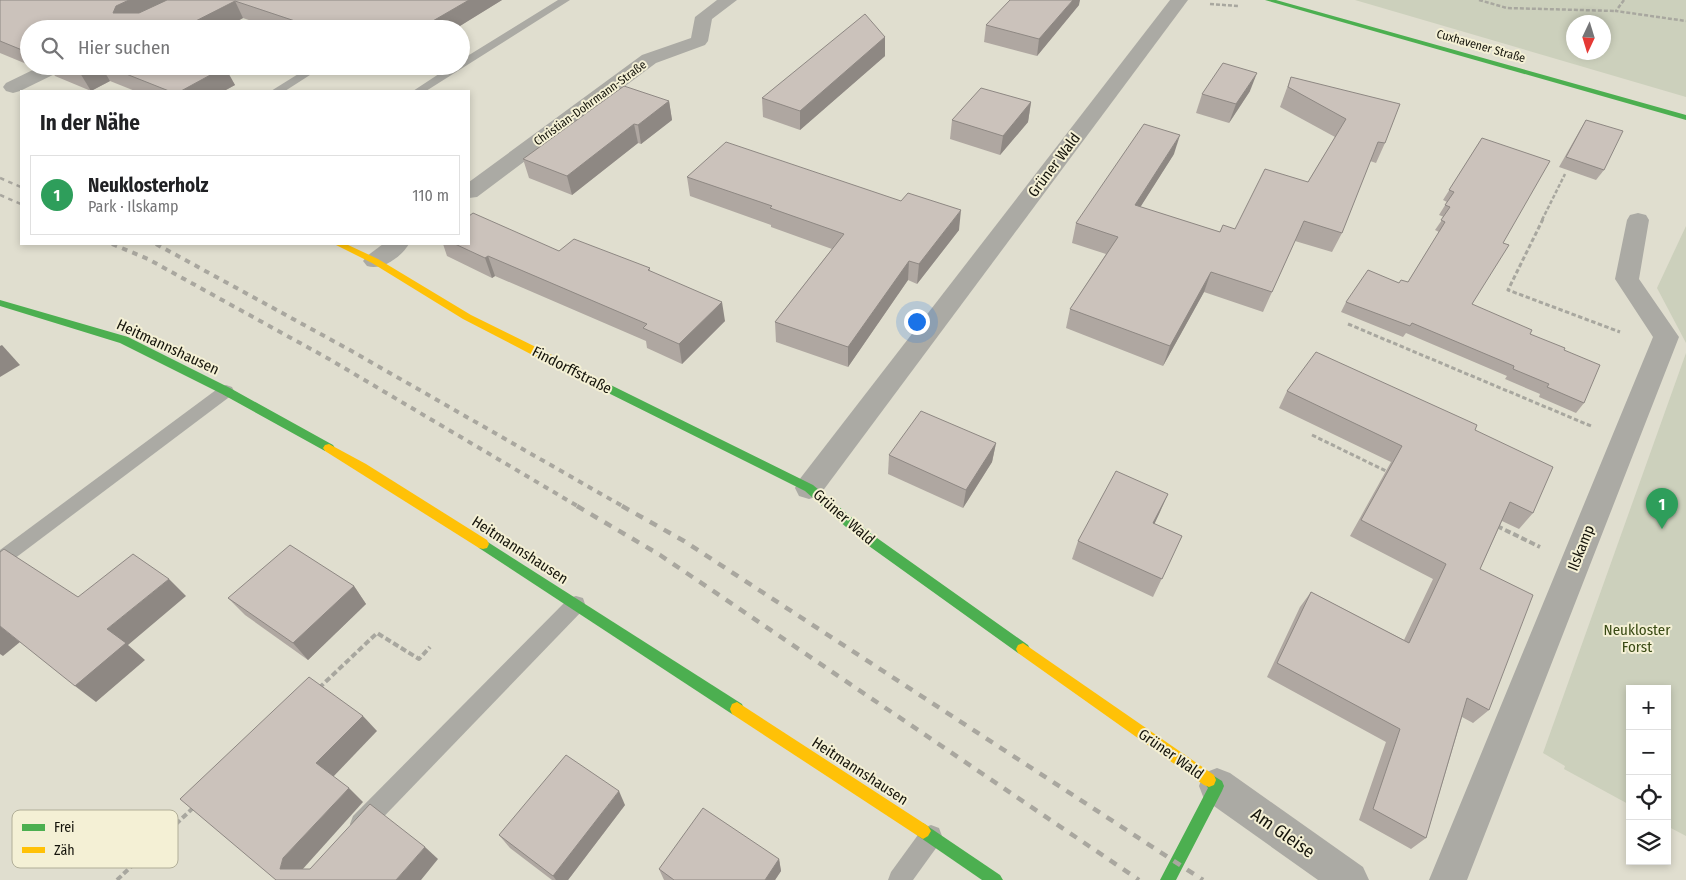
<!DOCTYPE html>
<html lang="de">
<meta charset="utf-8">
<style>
:root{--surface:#fff;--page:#f2f2f2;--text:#202124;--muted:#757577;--line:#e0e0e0;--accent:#5c5b50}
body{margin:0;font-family:"Fira Sans Condensed",sans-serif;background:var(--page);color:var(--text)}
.controls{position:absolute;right:15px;bottom:15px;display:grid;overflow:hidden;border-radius:0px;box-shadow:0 2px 8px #0003}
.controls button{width:45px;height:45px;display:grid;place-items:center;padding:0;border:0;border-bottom:1px solid var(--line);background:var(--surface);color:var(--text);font:25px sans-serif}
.compass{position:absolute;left:1566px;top:15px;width:45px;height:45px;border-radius:50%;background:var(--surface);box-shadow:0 2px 8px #0003;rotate:184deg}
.you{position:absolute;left:916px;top:321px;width:18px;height:18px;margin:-12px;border:4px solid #fff;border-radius:50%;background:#1a73e8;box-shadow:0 0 0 8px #1a73e833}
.badge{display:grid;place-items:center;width:32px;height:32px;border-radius:50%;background:var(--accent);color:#fff;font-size:16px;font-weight:700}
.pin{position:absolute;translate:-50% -41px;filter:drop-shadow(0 1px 2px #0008)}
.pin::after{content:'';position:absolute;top:26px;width:18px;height:15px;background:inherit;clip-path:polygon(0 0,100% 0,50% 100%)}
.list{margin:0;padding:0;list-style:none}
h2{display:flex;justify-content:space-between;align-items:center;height:65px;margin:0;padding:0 20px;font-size:21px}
h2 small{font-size:16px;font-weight:400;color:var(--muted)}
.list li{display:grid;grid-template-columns:32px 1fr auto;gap:15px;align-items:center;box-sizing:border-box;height:80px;margin:0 10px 10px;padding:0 10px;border:1px solid var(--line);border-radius:0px}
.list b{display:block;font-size:19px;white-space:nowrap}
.list p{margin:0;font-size:16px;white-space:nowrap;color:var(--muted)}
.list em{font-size:16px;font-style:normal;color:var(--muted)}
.icon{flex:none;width:28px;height:28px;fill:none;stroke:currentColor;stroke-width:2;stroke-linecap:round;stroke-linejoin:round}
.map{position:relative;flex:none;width:1686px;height:880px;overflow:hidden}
.search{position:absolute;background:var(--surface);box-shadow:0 2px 8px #0003;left:20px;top:20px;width:450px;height:55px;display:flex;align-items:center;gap:12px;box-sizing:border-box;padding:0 18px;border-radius:28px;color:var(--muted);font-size:19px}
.panel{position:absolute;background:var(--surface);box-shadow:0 2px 8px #0003;left:20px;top:90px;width:450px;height:155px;border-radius:0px}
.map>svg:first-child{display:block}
.green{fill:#ccd0bc;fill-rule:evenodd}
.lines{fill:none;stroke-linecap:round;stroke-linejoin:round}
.path-far2{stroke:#a8a79f;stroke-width:2.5;stroke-dasharray:4 2;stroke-linecap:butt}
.path-far1{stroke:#a8a79f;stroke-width:3;stroke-dasharray:4.5 2.5;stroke-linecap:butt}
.path{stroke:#a8a79f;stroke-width:4;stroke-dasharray:6 3;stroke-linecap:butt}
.lane{fill:#abaaa4;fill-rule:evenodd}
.street{fill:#abaaa4;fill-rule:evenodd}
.fast{fill:#4caf50;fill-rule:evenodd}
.slow{fill:#ffc107;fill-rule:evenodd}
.rail-far2{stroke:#a9a79f;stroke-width:2.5;stroke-dasharray:4.5 4.5;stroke-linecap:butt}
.rail-far1{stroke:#a9a79f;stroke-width:4;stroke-dasharray:5.5 5.5;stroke-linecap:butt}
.rail{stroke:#a9a79f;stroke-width:4.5;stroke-dasharray:8 8;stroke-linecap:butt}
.wall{fill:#afa7a1}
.shaded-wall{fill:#8e8883}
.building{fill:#cbc2bb;stroke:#8e8883}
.labels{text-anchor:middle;stroke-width:4;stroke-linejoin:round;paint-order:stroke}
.far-street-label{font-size:12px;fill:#15140b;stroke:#f4f0d5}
.street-label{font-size:15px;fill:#15140b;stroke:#f4f0d5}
.park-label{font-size:15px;fill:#394a14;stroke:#f4f0d5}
.near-street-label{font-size:18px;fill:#15140b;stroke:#f4f0d5}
.key{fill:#f4f0d5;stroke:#b1ae98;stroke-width:1}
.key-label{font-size:14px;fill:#15140b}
</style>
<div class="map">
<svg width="1686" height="880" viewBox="0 0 1686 880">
<rect width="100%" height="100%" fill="#e0decf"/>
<!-- green -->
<g class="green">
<path d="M1355,0H1686V97ZM1604,22V52H1574V22Z"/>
<polygon points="1686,226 1686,343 1657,288"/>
<polygon points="1686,353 1686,836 1667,826 1667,689 1630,689 1630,805 1564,769 1565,766 1543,753"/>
</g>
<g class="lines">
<!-- path-far2 -->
<g class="path-far2">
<polyline points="1479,0 1507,8 1616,11"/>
<polyline points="1624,0 1616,11 1686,21"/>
<polyline points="1210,4 1238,6"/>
<polyline points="1542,220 1565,174"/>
</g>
<!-- path-far1 -->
<g class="path-far1">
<polyline points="1543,219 1508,290 1620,332"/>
<polyline points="1348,324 1591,426"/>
<polyline points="1312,435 1388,472"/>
</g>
<!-- path -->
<g class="path">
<polyline points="1497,526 1540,547"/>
<polyline points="319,688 377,633 419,659 430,647"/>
<polyline points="117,880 195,806"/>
</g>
<!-- lane -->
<g class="lane">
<polygon points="558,0 570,0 426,91 413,91 451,66 461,66 461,60"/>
<polygon points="311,66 324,66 285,91 271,91"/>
<polygon points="226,385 232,387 234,391 232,395 6,565 0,568 0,550 220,387"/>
<polygon points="576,596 583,598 585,604 583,610 369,832 361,835 353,832 350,824 353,816 569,598"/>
<polygon points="931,825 939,828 942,836 939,844 913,880 888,880 891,872 923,828"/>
</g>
<!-- street -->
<g class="street">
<polygon points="717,0 737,0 712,19 708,41 705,45 656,63 477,197 469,198 469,182 642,55 691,38 695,17"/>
<polygon points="1170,0 1188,0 819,496 809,499 799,496 795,488 799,480"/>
<polygon points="41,66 65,66 63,70 20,91 13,93 6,91 3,87 6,83"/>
<polygon points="1638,213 1646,215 1649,220 1639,279 1679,337 1467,880 1429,880 1653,337 1615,279 1627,220 1630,215"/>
<path d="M383,244H409C401,257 382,271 367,266L363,261L367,256Z"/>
<polygon points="1217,768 1230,773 1363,867 1369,880 1318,880 1204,799 1199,786 1204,773"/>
</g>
<!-- fast -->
<g class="fast">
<polygon points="1265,0 1276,0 1686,115 1686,120"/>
<polygon points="0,300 128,337 230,388 333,445 335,448 333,451 325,451 222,394 120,343 0,306"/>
<polygon points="548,354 813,485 870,533 1028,645 1030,649 1028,653 1023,655 1018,653 862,541 805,491 544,361 543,358 544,355"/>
<polygon points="483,539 742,704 744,709 742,714 737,716 732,714 479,548 477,544 479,540"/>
<polygon points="1209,773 1222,781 1224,786 1222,791 1176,880 1160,880 1208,788 1202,780 1204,775"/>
<polygon points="923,823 1000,875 1003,880 982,880 918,836 915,831 918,826"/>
</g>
<!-- slow -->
<g class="slow">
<polygon points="334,244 346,244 378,259 471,315 552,355 553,358 552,361 544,361 463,319 372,263"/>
<polygon points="329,444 366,464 487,540 489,544 487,548 483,549 479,548 325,451 323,448 325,445"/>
<polygon points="1023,643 1214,775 1216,780 1214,785 1209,787 1204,785 1018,653 1016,649 1018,645"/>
<polygon points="737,702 928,826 931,831 928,836 923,839 918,836 732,714 730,709 732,704"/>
</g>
<!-- rail-far2 -->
<g class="rail-far2">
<polyline points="0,178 21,187"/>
<polyline points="0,195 21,204"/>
</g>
<!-- rail-far1 -->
<g class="rail-far1">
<polyline points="112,244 148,259 329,359 579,507"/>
<polyline points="156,244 348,349 624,507"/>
</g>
<!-- rail -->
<g class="rail">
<polyline points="577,506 660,555 1139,880"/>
<polyline points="622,506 684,541 1203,880"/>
</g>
</g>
<!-- wall -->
<g class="wall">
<polygon points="0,0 502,0 455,29 275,29 243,18 223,29 29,29 29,65 0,53"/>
<polygon points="1079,5 1037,56 984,42 986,25"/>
<polygon points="885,37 885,56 800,130 763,117 762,98"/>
<polygon points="49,66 223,66 235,85 224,91 135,91 110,81 91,91 55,76"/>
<polygon points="1291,77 1385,143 1376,163 1370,161 1342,233 1332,252 1295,241 1263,312 1204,292 1163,366 1066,328 1070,309 1106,254 1072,243 1076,223 1174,154 1140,207 1220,232 1235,229 1308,182 1335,137 1280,107"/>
<polygon points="1250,91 1229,123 1196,113 1202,94"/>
<polygon points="669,101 672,120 641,144 638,143 572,195 529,178 523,159"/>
<polygon points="1031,102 1028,122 1000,155 950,139 952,120"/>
<polygon points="1586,120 1604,170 1596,180 1559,167 1580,130"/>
<polygon points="1482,138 1503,243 1472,304 1530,334 1564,350 1584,403 1576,413 1539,397 1540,394 1505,379 1507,376 1406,333 1403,337 1341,312 1346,302 1399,283 1408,282 1439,232 1435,230 1444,217 1439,215 1447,202 1443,200"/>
<polygon points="687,177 959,230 917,284 908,280 848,367 776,342 775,322 832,249 771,227 771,225 690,196"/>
<polygon points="443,244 469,244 559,251 650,268 650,271 725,321 682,364 647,348 646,341 495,276 492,278 447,256"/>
<polygon points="1287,391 1475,430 1533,513 1519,529 1502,521 1480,569 1489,710 1473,723 1462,717 1426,838 1411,849 1359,820 1386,742 1267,677 1300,607 1311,592 1404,640 1433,579 1350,536 1391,462 1279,408"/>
<polygon points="996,443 992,462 963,508 888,474 889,455"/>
<polygon points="1168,494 1154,524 1182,536 1153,597 1072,559 1078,541"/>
<polygon points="354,586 366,604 308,660 245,615 228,598"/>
<polygon points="625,805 568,880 552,880 510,848 499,835"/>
<polygon points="779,859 781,871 775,880 664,880 659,869"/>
</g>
<!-- shaded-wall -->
<g class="shaded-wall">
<polygon points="129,0 175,0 126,23 113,13 116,6"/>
<polygon points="469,0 502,0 455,29 419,29"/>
<polygon points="1073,0 1080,0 1079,5 1037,56 1039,39"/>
<polygon points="235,1 243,18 223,29 180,29"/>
<polygon points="885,37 885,56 800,130 800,111"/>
<polygon points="29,47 29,60 22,50"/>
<polygon points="94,66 101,66 110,81 91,91 80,73"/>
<polygon points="225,67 235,85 224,91 181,91"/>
<polygon points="1257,73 1250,91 1229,123 1236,104"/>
<polygon points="669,101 672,120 641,144 638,125"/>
<polygon points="1031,102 1028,122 1000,155 1003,136"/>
<polygon points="634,124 638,143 572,195 567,176"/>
<polygon points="1180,135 1174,154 1129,225 1135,205"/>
<polygon points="961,210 959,230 917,284 919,264"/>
<polygon points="488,256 495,276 492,278 485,258"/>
<polygon points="909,261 908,280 848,367 848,347"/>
<polygon points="1211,272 1204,292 1163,366 1170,346"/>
<polygon points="722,302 725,321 682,364 679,344"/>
<polygon points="2,345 20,365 0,377 0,346"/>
<polygon points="996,443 992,462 963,508 966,490"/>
<polygon points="1168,494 1160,512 1146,542 1153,523"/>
<polygon points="169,579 186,596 128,645 145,660 96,702 75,686 107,629"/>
<polygon points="354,586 366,604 308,660 293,643"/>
<polygon points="0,626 20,642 3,656 0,654"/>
<polygon points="363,716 377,731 332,778 316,763"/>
<polygon points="349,788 363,802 301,871 280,869 283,858"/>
<polygon points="619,791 625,805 568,880 556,880 553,876"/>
<polygon points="425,847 438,859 421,880 396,880"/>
<polygon points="779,859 781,871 775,880 765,880"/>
</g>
<!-- building -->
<g class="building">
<polygon points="0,0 129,0 116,6 113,13 139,13 167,0 469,0 419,29 323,29 315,26 313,27 235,1 180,29 29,29 29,47 22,50 0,41"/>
<polygon points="1010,0 1073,0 1039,39 986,25"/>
<polygon points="865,14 885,37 800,111 762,98"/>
<polygon points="1223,63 1257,73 1236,104 1202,94"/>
<polygon points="63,66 94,66 80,73"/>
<polygon points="106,66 223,66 225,67 181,91 169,91"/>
<polygon points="1291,77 1400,104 1385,143 1378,142 1342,233 1304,221 1272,292 1211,272 1170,346 1070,309 1118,237 1076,223 1144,124 1180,135 1135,205 1220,232 1223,225 1235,229 1265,169 1308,182 1346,119 1288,87"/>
<polygon points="624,86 669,101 638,125 634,124 567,176 523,159"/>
<polygon points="981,88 1031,102 1003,136 952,120"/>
<polygon points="1586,120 1623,131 1604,170 1566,157"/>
<polygon points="1482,138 1550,161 1503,243 1509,245 1472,304 1532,330 1530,334 1565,348 1564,350 1600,365 1584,403 1547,387 1549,384 1513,369 1514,366 1412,323 1410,326 1346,302 1368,270 1399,283 1401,280 1408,282 1445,222 1441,220 1450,207 1445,205 1454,192 1449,190"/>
<polygon points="726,142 901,201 908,193 961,210 919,264 909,261 848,347 775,322 844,234 770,208 772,206 687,177"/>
<polygon points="473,213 559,251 574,239 650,268 648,270 722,302 679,344 643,328 647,324 488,256 485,258 455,244 469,244 469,216"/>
<polygon points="1316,352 1477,425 1475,430 1553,467 1533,513 1510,502 1480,569 1533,595 1489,710 1467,698 1426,838 1373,809 1400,729 1277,663 1311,592 1409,643 1446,564 1361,520 1402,446 1287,391"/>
<polygon points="921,411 996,443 966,490 889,455"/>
<polygon points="1116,471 1168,494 1153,523 1182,536 1162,579 1078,541"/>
<polygon points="290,545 354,586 293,643 228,598"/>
<polygon points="4,549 78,597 133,554 169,579 107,629 126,643 75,686 0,626 0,552"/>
<polygon points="309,677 363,716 316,763 349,788 283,858 280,869 310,869 370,804 425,847 396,880 276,880 180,799"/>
<polygon points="566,755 619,791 553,876 499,835"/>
<polygon points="703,808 779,859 765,880 674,880 659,869"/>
</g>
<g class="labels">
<!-- far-street labels -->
<g class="far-street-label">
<text transform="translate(1481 46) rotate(16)" y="4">Cuxhavener Straße</text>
<text transform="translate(590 103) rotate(-36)" y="4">Christian-Dohrmann-Straße</text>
</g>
<!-- street labels -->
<g class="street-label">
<text transform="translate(1054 165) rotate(-53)" y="5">Grüner Wald</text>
<text transform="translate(168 347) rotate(25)" y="5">Heitmannshausen</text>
<text transform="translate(572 370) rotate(27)" y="5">Findorffstraße</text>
<text transform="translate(844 517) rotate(41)" y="5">Grüner Wald</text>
<text transform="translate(1581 548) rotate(-68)" y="5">Ilskamp</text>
<text transform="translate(520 550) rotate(33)" y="5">Heitmannshausen</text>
<text transform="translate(1171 754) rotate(35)" y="5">Grüner Wald</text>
<text transform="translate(860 771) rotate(33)" y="5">Heitmannshausen</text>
</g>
<!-- park labels -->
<g class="park-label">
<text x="1637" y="635">Neukloster<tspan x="1637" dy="17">Forst</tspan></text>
</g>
<!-- near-street labels -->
<g class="near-street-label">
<text transform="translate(1283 833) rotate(35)" y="6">Am Gleise</text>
</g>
</g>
<!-- legend -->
<rect x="12" y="810" width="166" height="58" rx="8" class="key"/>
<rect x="22" y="824" width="23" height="7" fill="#4caf50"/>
<rect x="22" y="847" width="23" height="6" fill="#ffc107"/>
<g class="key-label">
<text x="54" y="832">Frei</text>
<text x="54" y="855">Zäh</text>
</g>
</svg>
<div class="controls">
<button>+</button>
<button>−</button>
<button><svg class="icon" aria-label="locate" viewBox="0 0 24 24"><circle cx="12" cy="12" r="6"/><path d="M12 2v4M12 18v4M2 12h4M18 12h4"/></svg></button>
<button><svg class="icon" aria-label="layers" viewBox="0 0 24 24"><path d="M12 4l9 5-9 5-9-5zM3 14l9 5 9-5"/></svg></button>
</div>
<svg class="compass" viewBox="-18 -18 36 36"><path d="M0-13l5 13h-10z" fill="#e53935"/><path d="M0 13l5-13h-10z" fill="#757577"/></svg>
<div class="you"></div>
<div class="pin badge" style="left:1662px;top:529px;background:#2e9e5b">1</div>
<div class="search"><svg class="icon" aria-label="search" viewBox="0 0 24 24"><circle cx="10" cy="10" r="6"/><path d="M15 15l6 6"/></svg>Hier suchen</div>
<section class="panel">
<h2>In der Nähe<small></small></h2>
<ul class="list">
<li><span class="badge" style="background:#2e9e5b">1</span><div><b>Neuklosterholz</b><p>Park · Ilskamp</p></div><em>110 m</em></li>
</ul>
</section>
</div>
